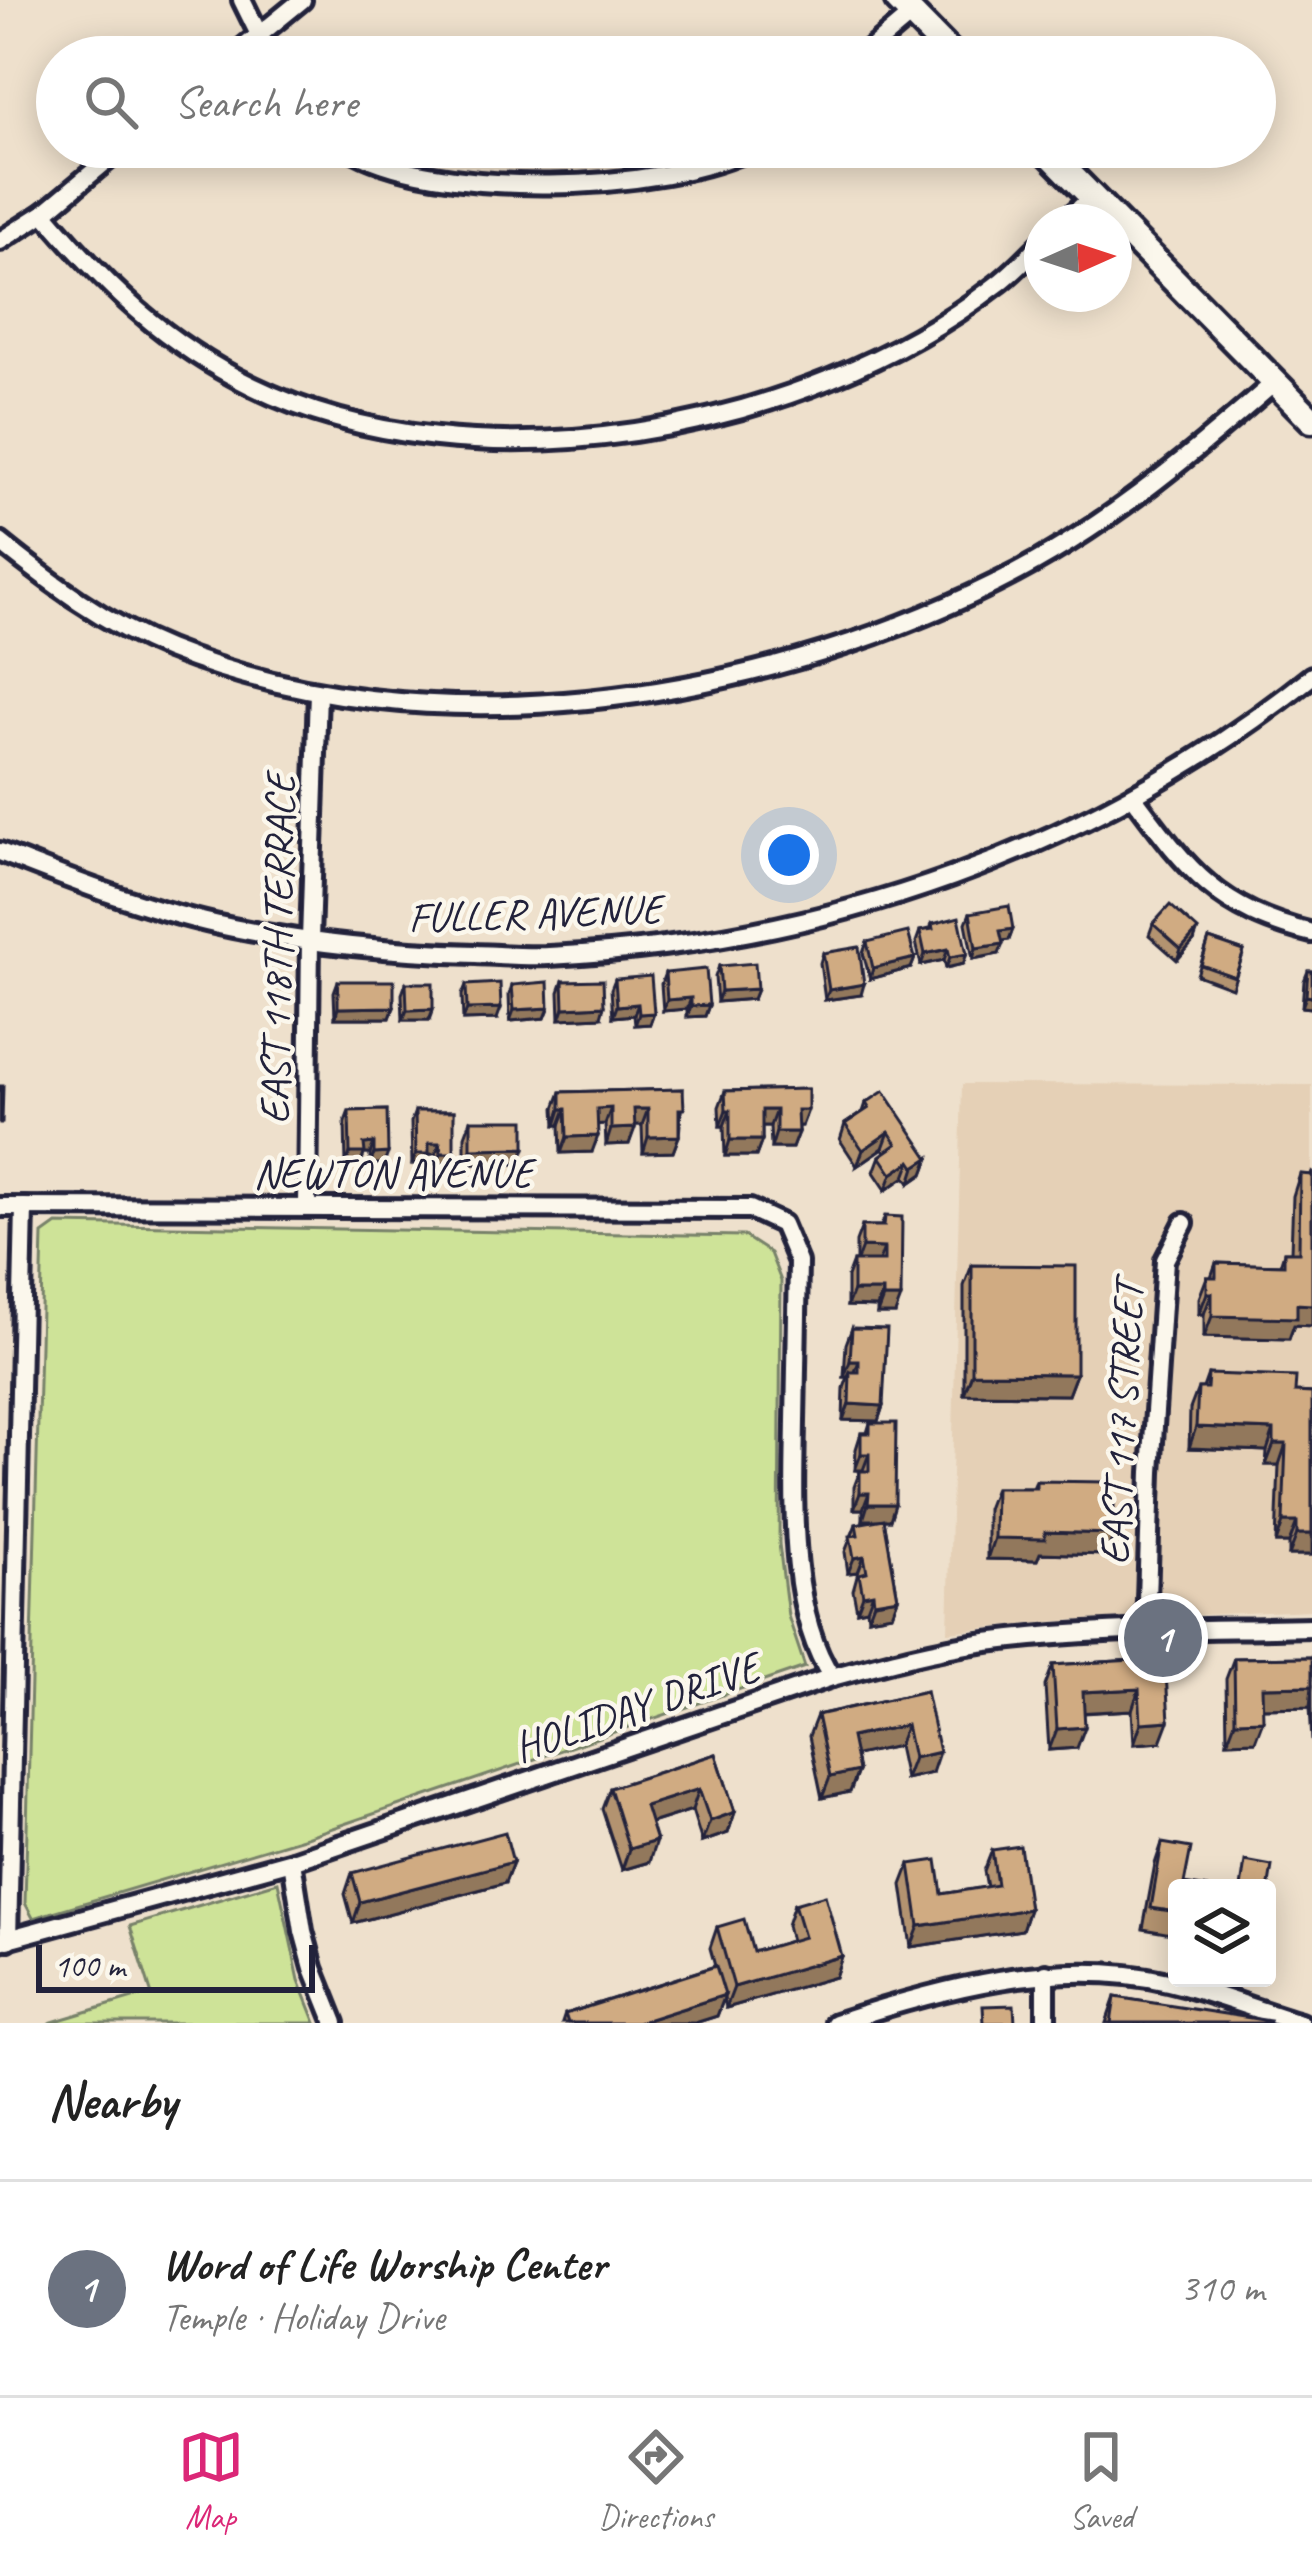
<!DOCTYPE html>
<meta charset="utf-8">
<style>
:root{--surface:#fff;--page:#f2f2f2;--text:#222;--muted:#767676;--line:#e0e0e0;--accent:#db2777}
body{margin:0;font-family:Caveat,sans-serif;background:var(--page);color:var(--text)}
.controls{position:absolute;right:36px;bottom:36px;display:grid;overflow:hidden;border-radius:12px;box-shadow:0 6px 30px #0003}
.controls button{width:108px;height:108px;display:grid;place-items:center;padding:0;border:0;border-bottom:3px solid var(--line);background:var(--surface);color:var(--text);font:60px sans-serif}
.compass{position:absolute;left:1024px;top:204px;width:108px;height:108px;border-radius:50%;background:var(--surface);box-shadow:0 6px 30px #0003;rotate:87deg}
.scale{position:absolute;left:36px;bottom:30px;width:279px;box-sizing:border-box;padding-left:12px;border:6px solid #22223b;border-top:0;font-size:33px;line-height:42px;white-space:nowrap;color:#22223b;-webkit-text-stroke:9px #fbf7ec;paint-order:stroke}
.you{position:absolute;left:789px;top:855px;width:42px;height:42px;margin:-30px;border:9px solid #fff;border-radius:50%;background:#1a73e8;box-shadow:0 0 0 18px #1a73e833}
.badge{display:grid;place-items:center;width:78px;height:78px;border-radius:50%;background:var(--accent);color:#fff;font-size:39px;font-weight:700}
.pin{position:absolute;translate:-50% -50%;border:6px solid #fff;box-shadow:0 3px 12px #0006}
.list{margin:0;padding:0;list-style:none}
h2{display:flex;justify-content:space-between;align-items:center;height:156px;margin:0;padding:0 48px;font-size:51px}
h2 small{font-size:39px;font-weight:400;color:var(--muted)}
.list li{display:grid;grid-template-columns:78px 1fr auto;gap:36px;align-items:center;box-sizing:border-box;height:216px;padding:0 48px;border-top:3px solid var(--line)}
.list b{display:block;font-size:45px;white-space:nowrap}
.list p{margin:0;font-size:39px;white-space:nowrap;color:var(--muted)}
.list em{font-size:39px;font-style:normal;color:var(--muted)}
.icon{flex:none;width:66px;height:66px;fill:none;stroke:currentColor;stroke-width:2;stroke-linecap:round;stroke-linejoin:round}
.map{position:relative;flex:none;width:1312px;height:2023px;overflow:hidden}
.search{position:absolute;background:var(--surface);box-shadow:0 6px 30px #0003;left:36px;right:36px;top:36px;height:132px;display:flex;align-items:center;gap:30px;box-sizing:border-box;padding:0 42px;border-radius:66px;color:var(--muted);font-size:45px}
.sheet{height:372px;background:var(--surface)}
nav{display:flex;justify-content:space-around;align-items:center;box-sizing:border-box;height:168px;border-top:3px solid var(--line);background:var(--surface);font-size:33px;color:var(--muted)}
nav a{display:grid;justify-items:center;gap:6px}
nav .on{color:var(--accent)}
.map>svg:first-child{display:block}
.built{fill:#e5d0b6}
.green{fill:#cee398;stroke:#78826a;stroke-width:3}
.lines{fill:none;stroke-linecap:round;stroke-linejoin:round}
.street-casing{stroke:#22223b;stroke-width:26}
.secondary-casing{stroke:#22223b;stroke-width:33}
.street{stroke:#fbf7ec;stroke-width:16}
.secondary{stroke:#fbf7ec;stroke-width:24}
.wall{fill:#b39370;stroke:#22223b;stroke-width:3}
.shaded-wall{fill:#92785b;stroke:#22223b;stroke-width:3}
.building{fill:#d0ab82;stroke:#22223b;stroke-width:3}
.labels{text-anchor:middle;stroke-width:9;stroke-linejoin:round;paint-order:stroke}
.street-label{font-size:42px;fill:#22223b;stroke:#fbf7ec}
</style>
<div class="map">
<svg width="1312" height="2023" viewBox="0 0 1312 2023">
<rect width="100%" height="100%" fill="#eee0cc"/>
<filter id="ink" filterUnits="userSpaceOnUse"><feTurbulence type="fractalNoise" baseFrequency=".00833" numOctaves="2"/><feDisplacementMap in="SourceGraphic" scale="24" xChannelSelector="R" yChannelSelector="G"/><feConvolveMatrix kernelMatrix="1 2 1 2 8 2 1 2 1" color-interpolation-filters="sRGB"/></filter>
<g filter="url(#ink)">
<!-- built -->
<polygon class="built" points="962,1084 1312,1085 1312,1610 1059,1621 948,1632"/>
<!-- green -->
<g class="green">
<polygon points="57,1224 744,1236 770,1253 781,1281 779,1544 788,1616 805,1667 306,1837 33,1918 25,1903 43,1234"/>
<polygon points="278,1882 299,1980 316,2023 49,2023 136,1997 152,1995 130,1926"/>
</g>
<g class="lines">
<!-- street casing -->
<g class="street-casing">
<g id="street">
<polyline points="242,0 270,57"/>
<polyline points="232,57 302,0"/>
<polyline points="861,57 912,14"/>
<path d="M347,147C431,200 667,194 754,147"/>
<path d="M44,213C106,286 164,343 252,386C473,494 804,434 995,286C1012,274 1027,257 1042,243"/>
<polyline points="1064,222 1092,197"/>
<polyline points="0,241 44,213 123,147"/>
<path d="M0,542C51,583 106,624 168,649C426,752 752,704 996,583C1100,532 1188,458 1275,382"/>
<path d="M1133,796C1188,870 1217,910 1312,933"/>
<path d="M0,852C76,882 153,912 233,928C313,944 394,952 476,954C500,955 525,957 549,956C826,943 1094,850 1312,676"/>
<path d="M0,1207L750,1209L782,1224L798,1262C797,1315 796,1368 795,1421C794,1497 788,1612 832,1677"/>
<polyline points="307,1207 310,940 318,692"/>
<polyline points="1146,1632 1151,1472 1165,1260 1184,1223"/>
<polyline points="292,1861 303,1931 313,1968 335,2023"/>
<polyline points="8,1940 24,1207"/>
<path d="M0,1941L292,1861L832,1677C883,1663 934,1649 987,1642C1094,1628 1204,1630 1312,1627"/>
<polyline points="1046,1973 1046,2023"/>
<path d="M835,2023C940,1989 1057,1956 1168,1982C1212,1992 1256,2010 1300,2023"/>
</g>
</g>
<!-- secondary casing -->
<g class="secondary-casing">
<g id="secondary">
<polyline points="898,0 954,57"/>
<polyline points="1043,147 1312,420"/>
</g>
</g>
<!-- street -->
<use href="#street" class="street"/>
<!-- secondary -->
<use href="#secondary" class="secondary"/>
</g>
<!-- wall -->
<g class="wall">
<polygon points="970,913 1013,929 1009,940 1002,941 999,954 973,959 966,923"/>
<polygon points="932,924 963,964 946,968 944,960 921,965 916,942 920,931 930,929"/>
<polygon points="1153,924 1194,941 1177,960 1149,935"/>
<polygon points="1209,939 1244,951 1232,988 1197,975"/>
<polygon points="867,942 915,958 911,968 870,979 863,953"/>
<polygon points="823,953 861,995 825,1000 820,963"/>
<polygon points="719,966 757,989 753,999 717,1002 715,977"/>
<polygon points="1308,971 1312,971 1312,1008 1302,1007 1304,981"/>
<polygon points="665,973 709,1005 705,1016 687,1017 687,1009 663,1011 661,984"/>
<polygon points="615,979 654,1013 650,1024 635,1025 634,1015 613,1017 611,989"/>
<polygon points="338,981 394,1007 390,1018 335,1018 334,992"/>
<polygon points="563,981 601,1017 560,1019 559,992"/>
<polygon points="406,983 429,1020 403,1020 402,994"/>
<polygon points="466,985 497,1019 463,1020 462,995"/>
<polygon points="512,985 549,1008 545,1018 510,1021 509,995"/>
<polygon points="683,1089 679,1136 673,1152 643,1153 642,1125 635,1125 629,1144 606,1145 605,1124 597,1124 592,1152 561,1153 560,1125 556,1125 555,1108 561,1092"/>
<polygon points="808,1089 802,1126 798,1126 798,1132 792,1148 771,1148 770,1126 762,1126 762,1140 756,1156 725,1156 724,1126 720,1126 719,1107 725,1091"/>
<polygon points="866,1103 929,1158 923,1174 910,1183 905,1177 886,1190 874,1172 880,1156 885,1152 883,1148 857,1166 840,1140 845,1124 863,1112"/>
<polygon points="387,1110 384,1164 370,1164 370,1154 364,1154 361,1163 346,1164 345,1122 349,1111"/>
<polygon points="415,1111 454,1111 450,1164 437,1164 436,1154 429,1154 425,1164 412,1164 411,1122"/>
<polygon points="471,1120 519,1164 465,1164 465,1136"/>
<polygon points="1312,1171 1312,1326 1294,1325 1289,1339 1204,1337 1204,1314 1199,1314 1199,1298 1207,1277 1211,1277 1216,1263 1280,1265 1284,1252 1291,1252 1293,1196 1300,1174 1311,1175"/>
<polygon points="885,1216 895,1314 877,1314 877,1307 847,1306 847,1277 853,1261 856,1261 856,1242 862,1226 881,1226"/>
<polygon points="972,1265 1076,1374 1068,1395 964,1394 964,1286"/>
<polygon points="852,1328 883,1406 878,1421 843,1420 844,1388 848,1377 844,1377 846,1344"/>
<polygon points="1208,1374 1295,1392 1312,1393 1312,1555 1289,1555 1289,1543 1276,1543 1279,1465 1266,1465 1267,1451 1189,1448 1190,1409 1198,1388 1203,1388"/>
<polygon points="870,1423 895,1504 890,1520 884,1520 898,1598 892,1614 868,1618 867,1609 857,1611 853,1590 858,1572 848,1573 845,1552 856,1524 878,1520 863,1520 863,1509 854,1509 854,1487 860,1471 863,1471 855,1470 856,1449 861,1433 867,1433"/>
<polygon points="1036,1481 1108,1496 1114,1534 1106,1555 1040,1553 1037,1560 987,1559 987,1509 995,1488 1033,1488"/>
<polygon points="1312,1657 1312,1742 1310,1707 1262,1708 1255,1741 1227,1742 1226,1679 1234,1658"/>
<polygon points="1165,1658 1161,1742 1134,1744 1132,1710 1084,1713 1077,1748 1049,1750 1045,1686 1053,1665"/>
<polygon points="926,1691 932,1773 905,1779 898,1746 855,1755 858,1771 850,1792 822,1798 809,1736 817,1715"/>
<polygon points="716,1754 735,1812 728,1833 702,1842 692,1810 651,1823 649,1862 622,1870 602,1809 610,1788"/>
<polygon points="1162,1843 1184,1884 1177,1888 1177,1935 1143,1929 1155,1864"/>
<polygon points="992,1850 1029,1909 1022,1930 911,1947 902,1885 910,1864 942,1894 987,1887 984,1871"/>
<polygon points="513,1862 505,1883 353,1923 345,1894 352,1873"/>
<polygon points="794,1904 842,1956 835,1977 726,2008 724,1998 717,2016 695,2023 562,2023 565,2014 715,1966 710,1948 717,1927 753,1952 791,1941 787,1925"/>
<polygon points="1115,1997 1269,2023 1106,2023"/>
</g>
<!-- shaded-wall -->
<g class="shaded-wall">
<polygon points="1013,929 1009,940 996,942 1000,931"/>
<polygon points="1198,930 1194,941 1177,960 1181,949"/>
<polygon points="1003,944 999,954 973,959 976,948"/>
<polygon points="948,949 944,960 921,965 925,954"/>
<polygon points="967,954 963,964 946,968 950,957"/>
<polygon points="915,958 911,968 870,979 873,968"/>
<polygon points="864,984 861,995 825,1000 829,990"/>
<polygon points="757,989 753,999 717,1002 721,991"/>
<polygon points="1306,996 1312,997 1312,1008 1302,1007"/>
<polygon points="691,998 687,1009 663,1011 667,1000"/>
<polygon points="638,1004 634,1015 613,1017 617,1006"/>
<polygon points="709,1005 705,1016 687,1017 691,1006"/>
<polygon points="604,1006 601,1017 560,1019 564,1008"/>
<polygon points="394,1007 390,1018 335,1018 338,1008"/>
<polygon points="501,1008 497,1019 463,1020 467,1009"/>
<polygon points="549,1008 545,1018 510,1021 514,1010"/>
<polygon points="433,1009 429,1020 403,1020 407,1010"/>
<polygon points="654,1013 650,1024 635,1025 639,1014"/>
<polygon points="611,1108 605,1124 591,1125 597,1109"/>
<polygon points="561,1109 566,1109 560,1125 556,1125"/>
<polygon points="634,1109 648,1109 642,1125 628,1125"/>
<polygon points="726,1110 730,1110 724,1126 720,1126"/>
<polygon points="762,1110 776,1110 770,1126 756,1126"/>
<polygon points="797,1110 808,1110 802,1126 792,1126"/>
<polygon points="635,1128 629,1144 606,1145 611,1129"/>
<polygon points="776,1132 798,1132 792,1148 771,1148"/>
<polygon points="889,1132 883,1148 857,1166 863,1150"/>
<polygon points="598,1136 592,1152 561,1153 567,1137"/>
<polygon points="679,1136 673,1152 643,1153 648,1137"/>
<polygon points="730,1140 762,1140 756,1156 725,1156"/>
<polygon points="374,1143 370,1154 364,1154 361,1163 346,1164 350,1153 364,1144"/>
<polygon points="429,1143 440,1143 436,1154 429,1154 425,1164 412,1164 416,1154"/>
<polygon points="525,1148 519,1164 465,1164 471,1149"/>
<polygon points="388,1153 384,1164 370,1164 374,1154"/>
<polygon points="441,1153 454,1153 450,1164 437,1164"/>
<polygon points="929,1158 923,1174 910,1183 915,1167"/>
<polygon points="911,1161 905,1177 886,1190 892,1174"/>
<polygon points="862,1247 884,1248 878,1264 856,1263"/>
<polygon points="853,1291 883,1291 877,1307 847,1306"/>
<polygon points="1207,1293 1212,1293 1204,1314 1199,1314"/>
<polygon points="883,1298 901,1298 895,1314 877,1314"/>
<polygon points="1297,1304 1312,1305 1312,1326 1294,1325 1289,1339 1204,1337 1212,1316"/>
<polygon points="850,1361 859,1361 853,1377 850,1372 848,1377 844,1377"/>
<polygon points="972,1373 1076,1374 1068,1395 964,1394"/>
<polygon points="849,1404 883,1406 878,1421 843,1420"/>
<polygon points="1196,1427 1274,1430 1267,1451 1189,1448"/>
<polygon points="1274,1444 1286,1444 1279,1465 1266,1465"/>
<polygon points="861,1454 869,1454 863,1470 855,1470"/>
<polygon points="860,1493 869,1493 863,1509 854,1509"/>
<polygon points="868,1504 895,1504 890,1520 863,1520"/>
<polygon points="1283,1522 1297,1522 1289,1543 1276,1543"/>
<polygon points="1045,1532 1114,1534 1106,1555 1040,1553 1037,1560 987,1559 994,1538"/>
<polygon points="1297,1534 1312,1534 1312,1555 1289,1555"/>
<polygon points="864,1556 858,1572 848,1573 854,1558"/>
<polygon points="873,1593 867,1609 857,1611 863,1595"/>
<polygon points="898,1598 892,1614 868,1618 874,1602"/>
<polygon points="1312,1686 1310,1707 1254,1708 1262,1687"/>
<polygon points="1139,1689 1132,1710 1075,1713 1083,1692"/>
<polygon points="1263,1720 1255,1741 1227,1742 1235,1721"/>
<polygon points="1169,1721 1161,1742 1134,1744 1141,1723"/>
<polygon points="906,1725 898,1746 843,1758 851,1737"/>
<polygon points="1085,1727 1077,1748 1049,1750 1057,1729"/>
<polygon points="939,1752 932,1773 905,1779 913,1758"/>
<polygon points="858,1771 850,1792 822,1798 830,1777"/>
<polygon points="699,1789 692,1810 638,1827 645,1806"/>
<polygon points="735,1812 728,1833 702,1842 710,1821"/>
<polygon points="656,1841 649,1862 622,1870 629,1849"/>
<polygon points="513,1862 505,1883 353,1923 360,1902"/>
<polygon points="1029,1909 1022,1930 911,1947 919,1926"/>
<polygon points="842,1956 835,1977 726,2008 734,1987"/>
<polygon points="725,1995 717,2016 695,2023 637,2023"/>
</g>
<!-- building -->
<g class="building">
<polygon points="1170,905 1198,930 1181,949 1153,924"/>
<polygon points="1009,906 1013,929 1000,931 1003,944 976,948 970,913"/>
<polygon points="959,917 967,954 950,957 948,949 925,954 920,931 933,929 932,924"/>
<polygon points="908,932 915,958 873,968 867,942"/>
<polygon points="1209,939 1244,951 1235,977 1201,965"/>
<polygon points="859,947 864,984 829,990 823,953"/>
<polygon points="755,963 757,989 721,991 719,966"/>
<polygon points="706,969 709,1005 691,1006 691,998 667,1000 665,973"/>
<polygon points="1308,971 1312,971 1312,997 1306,996"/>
<polygon points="651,976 654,1013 639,1014 638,1004 617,1006 615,979"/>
<polygon points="603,980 604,1006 564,1008 563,981"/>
<polygon points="338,981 394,981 394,1007 338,1008"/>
<polygon points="548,982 549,1008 514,1010 512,985"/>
<polygon points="406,983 433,983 433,1009 407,1010"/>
<polygon points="500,983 501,1008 467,1009 466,985"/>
<polygon points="0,1086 3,1086 2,1123 0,1123"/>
<polygon points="683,1089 684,1109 679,1109 679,1136 648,1137 648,1109 634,1109 635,1128 611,1129 611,1108 597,1109 598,1136 567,1137 566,1109 561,1109 561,1092"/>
<polygon points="808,1089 808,1110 797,1110 798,1132 776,1132 776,1110 762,1110 762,1140 730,1140 730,1110 726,1110 725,1091"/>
<polygon points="884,1091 929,1158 915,1167 911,1161 892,1174 880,1156 897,1144 889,1132 863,1150 845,1124 869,1108 866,1103"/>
<polygon points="387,1110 388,1153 374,1154 374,1143 364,1144 365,1153 350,1153 349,1111"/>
<polygon points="415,1111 454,1111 454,1153 441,1153 440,1143 429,1143 429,1154 416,1154"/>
<polygon points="471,1120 525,1120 525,1148 471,1149"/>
<polygon points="1300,1174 1312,1175 1312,1305 1297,1304 1297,1318 1212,1316 1212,1293 1207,1293 1207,1277 1216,1277 1216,1263 1284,1265 1284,1252 1299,1252"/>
<polygon points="885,1216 902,1217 901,1298 883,1298 883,1291 853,1291 853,1261 884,1261 884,1248 862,1247 862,1226 884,1226"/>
<polygon points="972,1265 1076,1266 1076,1374 972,1373"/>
<polygon points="852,1328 887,1329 883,1406 849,1404 850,1372 859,1372 859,1361 850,1361"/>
<polygon points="1208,1374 1296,1377 1295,1392 1312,1393 1312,1534 1297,1534 1297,1522 1283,1522 1286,1444 1274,1444 1274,1430 1196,1427 1198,1388 1207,1388"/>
<polygon points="870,1423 896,1423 895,1504 868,1504 869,1493 860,1493 860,1471 869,1471 869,1454 861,1454 861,1433 870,1433"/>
<polygon points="1036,1481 1108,1482 1108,1496 1114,1496 1114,1534 1045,1532 1045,1539 994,1538 995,1488 1036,1488"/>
<polygon points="884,1519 898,1598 874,1602 873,1593 863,1595 859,1574 867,1572 864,1556 854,1558 850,1536 858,1535 856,1524"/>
<polygon points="1312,1657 1312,1686 1262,1687 1263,1720 1235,1721 1234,1658"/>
<polygon points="1165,1658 1169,1721 1141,1723 1139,1689 1083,1692 1085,1727 1057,1729 1053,1665"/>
<polygon points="926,1691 939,1752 913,1758 906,1725 851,1737 858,1771 830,1777 817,1715"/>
<polygon points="716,1754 735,1812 710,1821 699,1789 645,1806 656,1841 629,1849 610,1788"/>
<polygon points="505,1832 513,1862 360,1902 352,1873"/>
<polygon points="1162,1843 1191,1848 1184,1884 1208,1888 1177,1888 1177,1912 1151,1908"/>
<polygon points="1020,1846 1029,1909 919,1926 910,1864 937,1860 942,1894 997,1885 992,1850"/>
<polygon points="1245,1861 1272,1866 1267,1897 1267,1888 1241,1888"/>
<polygon points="825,1895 842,1956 734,1987 717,1927 744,1919 753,1952 804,1937 794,1904"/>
<polygon points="716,1966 725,1995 637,2023 568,2023 565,2014"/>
<polygon points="1115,1997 1270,2021 1269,2023 1111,2023"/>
<polygon points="1014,2005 1015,2023 984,2023 983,2006"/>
</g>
</g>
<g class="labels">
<!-- street labels -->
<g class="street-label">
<text transform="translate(535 912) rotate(-2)" y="15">FULLER AVENUE</text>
<text transform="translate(276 949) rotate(-89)" y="15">EAST 118TH TERRACE</text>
<text x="393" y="1187">NEWTON AVENUE</text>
<text transform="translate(1120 1423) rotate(-87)" y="15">EAST 117 STREET</text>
<text transform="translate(636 1706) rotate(-19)" y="15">HOLIDAY DRIVE</text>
</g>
</g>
</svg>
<div class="controls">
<button><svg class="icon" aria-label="layers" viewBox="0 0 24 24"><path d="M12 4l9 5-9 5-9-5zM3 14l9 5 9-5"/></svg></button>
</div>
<svg class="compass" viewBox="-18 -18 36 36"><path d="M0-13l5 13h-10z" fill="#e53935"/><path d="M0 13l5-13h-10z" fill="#767676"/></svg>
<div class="scale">100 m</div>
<div class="you"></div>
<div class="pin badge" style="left:1163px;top:1638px;background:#6b7280">1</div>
<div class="search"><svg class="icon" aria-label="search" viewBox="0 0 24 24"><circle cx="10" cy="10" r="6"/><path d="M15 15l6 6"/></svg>Search here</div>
</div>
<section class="sheet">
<h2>Nearby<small></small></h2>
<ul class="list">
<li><span class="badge" style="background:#6b7280">1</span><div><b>Word of Life Worship Center</b><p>Temple · Holiday Drive</p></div><em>310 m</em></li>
</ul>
</section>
<nav>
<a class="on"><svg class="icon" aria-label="map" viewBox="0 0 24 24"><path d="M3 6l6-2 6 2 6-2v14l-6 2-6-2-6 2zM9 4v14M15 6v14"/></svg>Map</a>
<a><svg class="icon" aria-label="directions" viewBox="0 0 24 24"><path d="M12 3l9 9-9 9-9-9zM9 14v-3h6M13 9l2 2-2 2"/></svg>Directions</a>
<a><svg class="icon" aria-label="saved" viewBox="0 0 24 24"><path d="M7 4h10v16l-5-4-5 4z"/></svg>Saved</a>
</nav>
